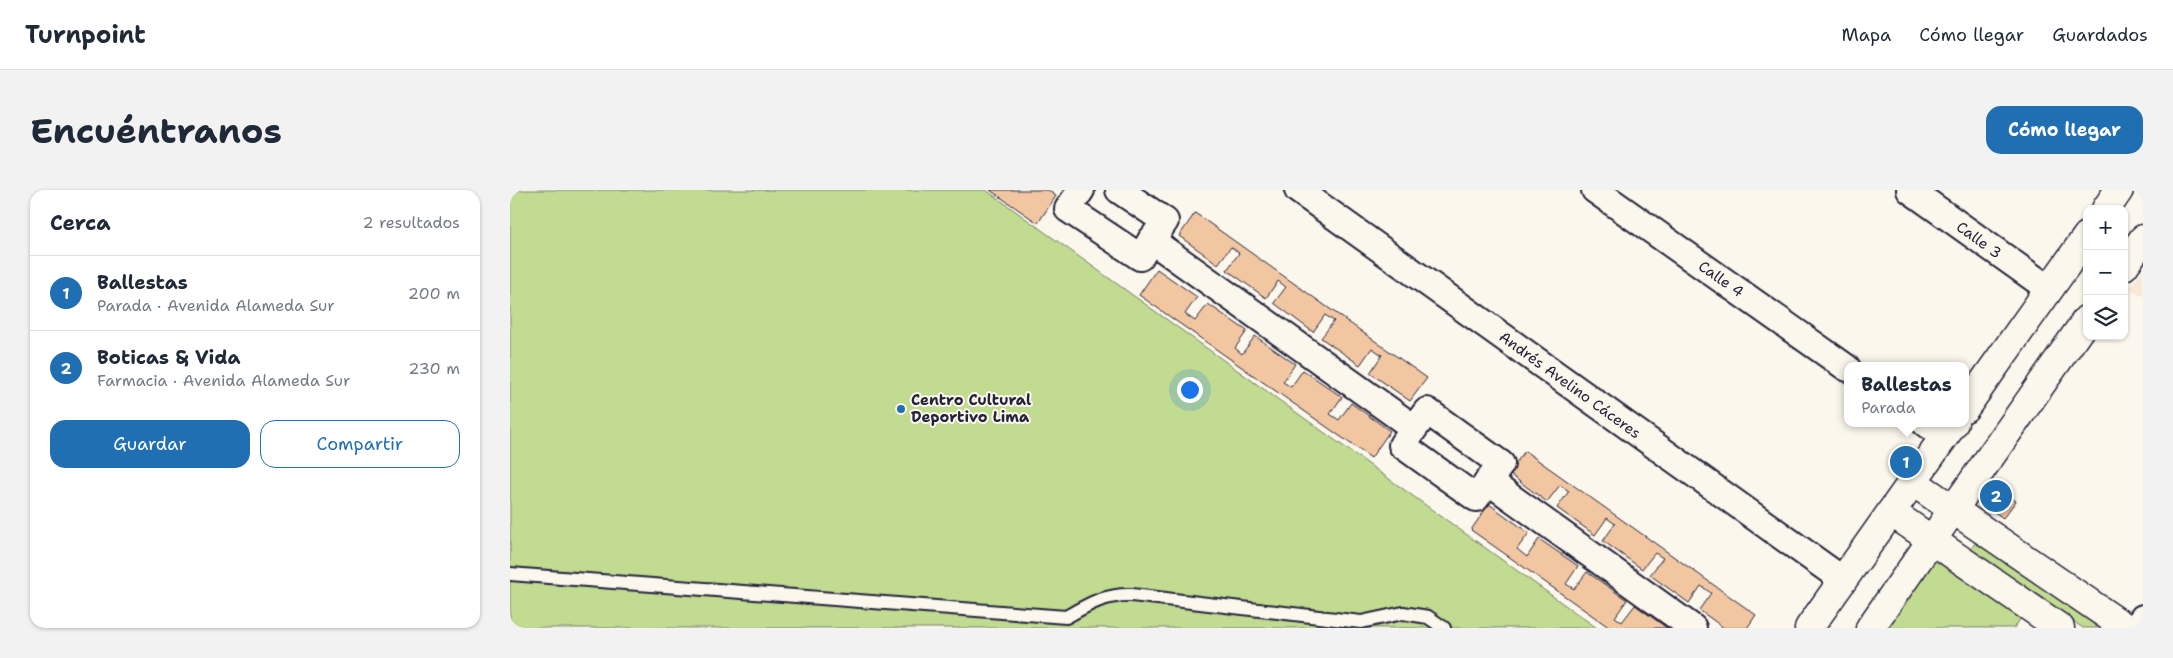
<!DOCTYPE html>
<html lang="es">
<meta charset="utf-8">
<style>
:root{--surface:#fff;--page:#f2f2f3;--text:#1f2937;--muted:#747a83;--line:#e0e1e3;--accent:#1f6fb2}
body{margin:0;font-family:"Shantell Sans",sans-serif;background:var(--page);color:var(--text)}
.controls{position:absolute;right:15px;top:15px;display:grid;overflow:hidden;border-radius:10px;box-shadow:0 1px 4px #0004}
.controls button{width:45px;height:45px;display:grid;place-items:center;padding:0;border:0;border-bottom:1px solid var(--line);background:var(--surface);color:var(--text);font:25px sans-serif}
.you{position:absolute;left:679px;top:199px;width:18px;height:18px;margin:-12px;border:4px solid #fff;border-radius:50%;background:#1a73e8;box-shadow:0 0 0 8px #1a73e833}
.badge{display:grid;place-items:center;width:32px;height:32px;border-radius:50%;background:var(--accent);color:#fff;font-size:16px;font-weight:700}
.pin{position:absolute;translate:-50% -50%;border:2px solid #fff;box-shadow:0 1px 5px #0006}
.popup{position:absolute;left:1334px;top:172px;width:125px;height:65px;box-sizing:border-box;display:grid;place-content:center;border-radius:10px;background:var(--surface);filter:drop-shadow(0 1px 4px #0005);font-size:16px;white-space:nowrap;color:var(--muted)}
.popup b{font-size:19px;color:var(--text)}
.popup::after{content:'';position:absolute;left:50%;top:100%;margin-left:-10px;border:10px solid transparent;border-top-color:var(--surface)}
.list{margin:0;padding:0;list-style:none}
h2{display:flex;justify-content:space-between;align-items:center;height:65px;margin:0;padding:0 20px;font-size:21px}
h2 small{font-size:16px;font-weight:400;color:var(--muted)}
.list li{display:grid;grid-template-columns:32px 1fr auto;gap:15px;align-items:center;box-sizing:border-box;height:75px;padding:0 20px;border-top:1px solid var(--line)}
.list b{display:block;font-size:19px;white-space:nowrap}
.list p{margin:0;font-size:16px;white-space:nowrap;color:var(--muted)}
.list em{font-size:16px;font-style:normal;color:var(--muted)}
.actions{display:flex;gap:10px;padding:15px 20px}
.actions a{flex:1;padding:11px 0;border:1px solid var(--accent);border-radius:15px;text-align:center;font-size:18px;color:var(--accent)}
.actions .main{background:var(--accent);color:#fff}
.icon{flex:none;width:28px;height:28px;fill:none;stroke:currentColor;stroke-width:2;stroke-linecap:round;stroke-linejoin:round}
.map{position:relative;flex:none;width:1633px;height:438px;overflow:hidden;border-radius:15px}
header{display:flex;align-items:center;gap:30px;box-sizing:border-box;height:70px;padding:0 25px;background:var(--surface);border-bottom:1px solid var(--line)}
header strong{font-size:24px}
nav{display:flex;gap:28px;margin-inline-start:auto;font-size:18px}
.intro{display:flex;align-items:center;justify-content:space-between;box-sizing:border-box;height:120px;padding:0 30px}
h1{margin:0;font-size:35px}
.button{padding:12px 22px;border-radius:15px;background:var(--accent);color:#fff;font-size:18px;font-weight:700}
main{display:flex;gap:30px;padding:0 30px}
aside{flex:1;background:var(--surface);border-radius:15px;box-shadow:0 1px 4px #0004}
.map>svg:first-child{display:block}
.built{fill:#f8e8d6}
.green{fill:#c1db91;stroke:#727e66}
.building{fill:#f2c6a1;stroke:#22223b}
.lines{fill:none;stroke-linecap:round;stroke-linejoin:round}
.lane-casing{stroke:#22223b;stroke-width:16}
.street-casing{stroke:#22223b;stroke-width:30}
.secondary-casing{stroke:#22223b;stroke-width:31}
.lane{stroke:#fbf7ec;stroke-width:12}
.street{stroke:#fbf7ec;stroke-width:26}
.secondary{stroke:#fbf7ec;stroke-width:28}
.poi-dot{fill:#1f6fb2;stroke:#fbf7ec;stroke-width:2}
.labels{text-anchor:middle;stroke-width:4;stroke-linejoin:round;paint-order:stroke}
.street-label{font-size:15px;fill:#22223b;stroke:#fbf7ec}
.poi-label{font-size:15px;font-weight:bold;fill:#22223b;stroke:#fbf7ec;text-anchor:start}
</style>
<header>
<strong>Turnpoint</strong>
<nav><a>Mapa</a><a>Cómo llegar</a><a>Guardados</a></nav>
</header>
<div class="intro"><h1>Encuéntranos</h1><a class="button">Cómo llegar</a></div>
<main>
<aside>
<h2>Cerca<small>2 resultados</small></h2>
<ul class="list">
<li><span class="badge">1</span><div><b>Ballestas</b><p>Parada · Avenida Alameda Sur</p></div><em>200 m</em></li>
<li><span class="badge">2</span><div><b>Boticas &amp; Vida</b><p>Farmacia · Avenida Alameda Sur</p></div><em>230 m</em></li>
</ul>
<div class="actions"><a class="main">Guardar</a><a>Compartir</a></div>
</aside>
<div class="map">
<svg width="1633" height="438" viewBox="0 0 1633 438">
<rect width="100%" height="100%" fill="#fbf7ec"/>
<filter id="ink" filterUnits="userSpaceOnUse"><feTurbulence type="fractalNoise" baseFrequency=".02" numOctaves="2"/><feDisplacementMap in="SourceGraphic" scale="10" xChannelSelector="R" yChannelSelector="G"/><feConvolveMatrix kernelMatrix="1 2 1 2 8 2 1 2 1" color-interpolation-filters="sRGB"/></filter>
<g filter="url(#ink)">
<!-- built -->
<polygon class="built" points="1633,79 1633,106 1620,98"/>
<!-- green -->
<g class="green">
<polygon points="0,0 476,0 1087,438 0,438"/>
<polygon points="1468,349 1597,438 1573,438 1460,360"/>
<polygon points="1421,364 1512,427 1504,438 1369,438"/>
</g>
<!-- building -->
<g class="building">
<polygon points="480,0 538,0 546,6 528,33"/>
<polygon points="685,23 917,188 900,211 860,183 872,165 862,158 850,175 811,148 824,131 815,125 803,142 764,113 776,97 768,91 756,108 717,80 729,63 721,57 708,74 669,46"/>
<polygon points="647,79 687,107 675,124 685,131 698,114 737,141 725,158 732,164 745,146 785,174 773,192 781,197 793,180 832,207 820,224 829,230 841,213 880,241 861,268 629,105"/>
<polygon points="1015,261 1246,425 1237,438 1214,438 1189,420 1201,403 1191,396 1179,413 1140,385 1153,368 1145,363 1132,379 1093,351 1105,334 1097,328 1085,345 1047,318 1059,301 1050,295 1037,312 998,283"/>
<polygon points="1480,292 1506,311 1493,328 1472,313 1474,301"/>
<polygon points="979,314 1019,343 1007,359 1017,367 1029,349 1068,376 1056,394 1064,399 1077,382 1117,410 1105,427 1112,432 1125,415 1157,438 1100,438 961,340"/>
</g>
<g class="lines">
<!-- lane casing -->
<g class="lane-casing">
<path id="lane" d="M0,384L556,427C579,414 595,404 622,405L851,432L893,423L918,427L934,438"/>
</g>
<!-- street casing -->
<g class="street-casing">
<g id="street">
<polyline points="571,0 558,19 630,67 655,31 609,0"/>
<polyline points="788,0 1333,390"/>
<polyline points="1085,0 1337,178"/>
<polyline points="1400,0 1539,99"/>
<polyline points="641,50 904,238"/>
<polygon points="917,221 991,274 966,308 892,255"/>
<polyline points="1415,233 1434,247"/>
<polyline points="978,291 1183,438"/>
<polyline points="1626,438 1633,428"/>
</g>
</g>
<!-- secondary casing -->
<g class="secondary-casing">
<g id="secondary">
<polyline points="1596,19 1609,0"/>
<polyline points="1614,76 1633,49"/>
<polyline points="1455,218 1577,46"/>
<polyline points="1403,292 1616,438"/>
<polyline points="1381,322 1550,438"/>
<polyline points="1299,438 1444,233"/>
<polyline points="1360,438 1577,129"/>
</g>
</g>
<!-- lane -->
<use href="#lane" class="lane"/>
<!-- street -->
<use href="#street" class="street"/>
<!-- secondary -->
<use href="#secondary" class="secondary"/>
</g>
</g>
<!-- markers -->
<circle class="poi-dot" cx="391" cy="219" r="5"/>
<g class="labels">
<!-- street labels -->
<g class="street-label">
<text transform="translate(1469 50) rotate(36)" y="5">Calle 3</text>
<text transform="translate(1211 89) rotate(35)" y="5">Calle 4</text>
<text transform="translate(1060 195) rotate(36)" y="5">Andrés Avelino Cáceres</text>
</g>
<!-- poi labels -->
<g class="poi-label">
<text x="401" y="215">Centro Cultural<tspan x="401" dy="17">Deportivo Lima</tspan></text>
</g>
</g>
</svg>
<div class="controls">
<button>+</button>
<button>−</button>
<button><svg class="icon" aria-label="layers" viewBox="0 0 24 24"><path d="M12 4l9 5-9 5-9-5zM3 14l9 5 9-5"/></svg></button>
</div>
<div class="you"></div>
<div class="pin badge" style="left:1396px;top:272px">1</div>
<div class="popup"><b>Ballestas</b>Parada</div>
<div class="pin badge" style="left:1486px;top:306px">2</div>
</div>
</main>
